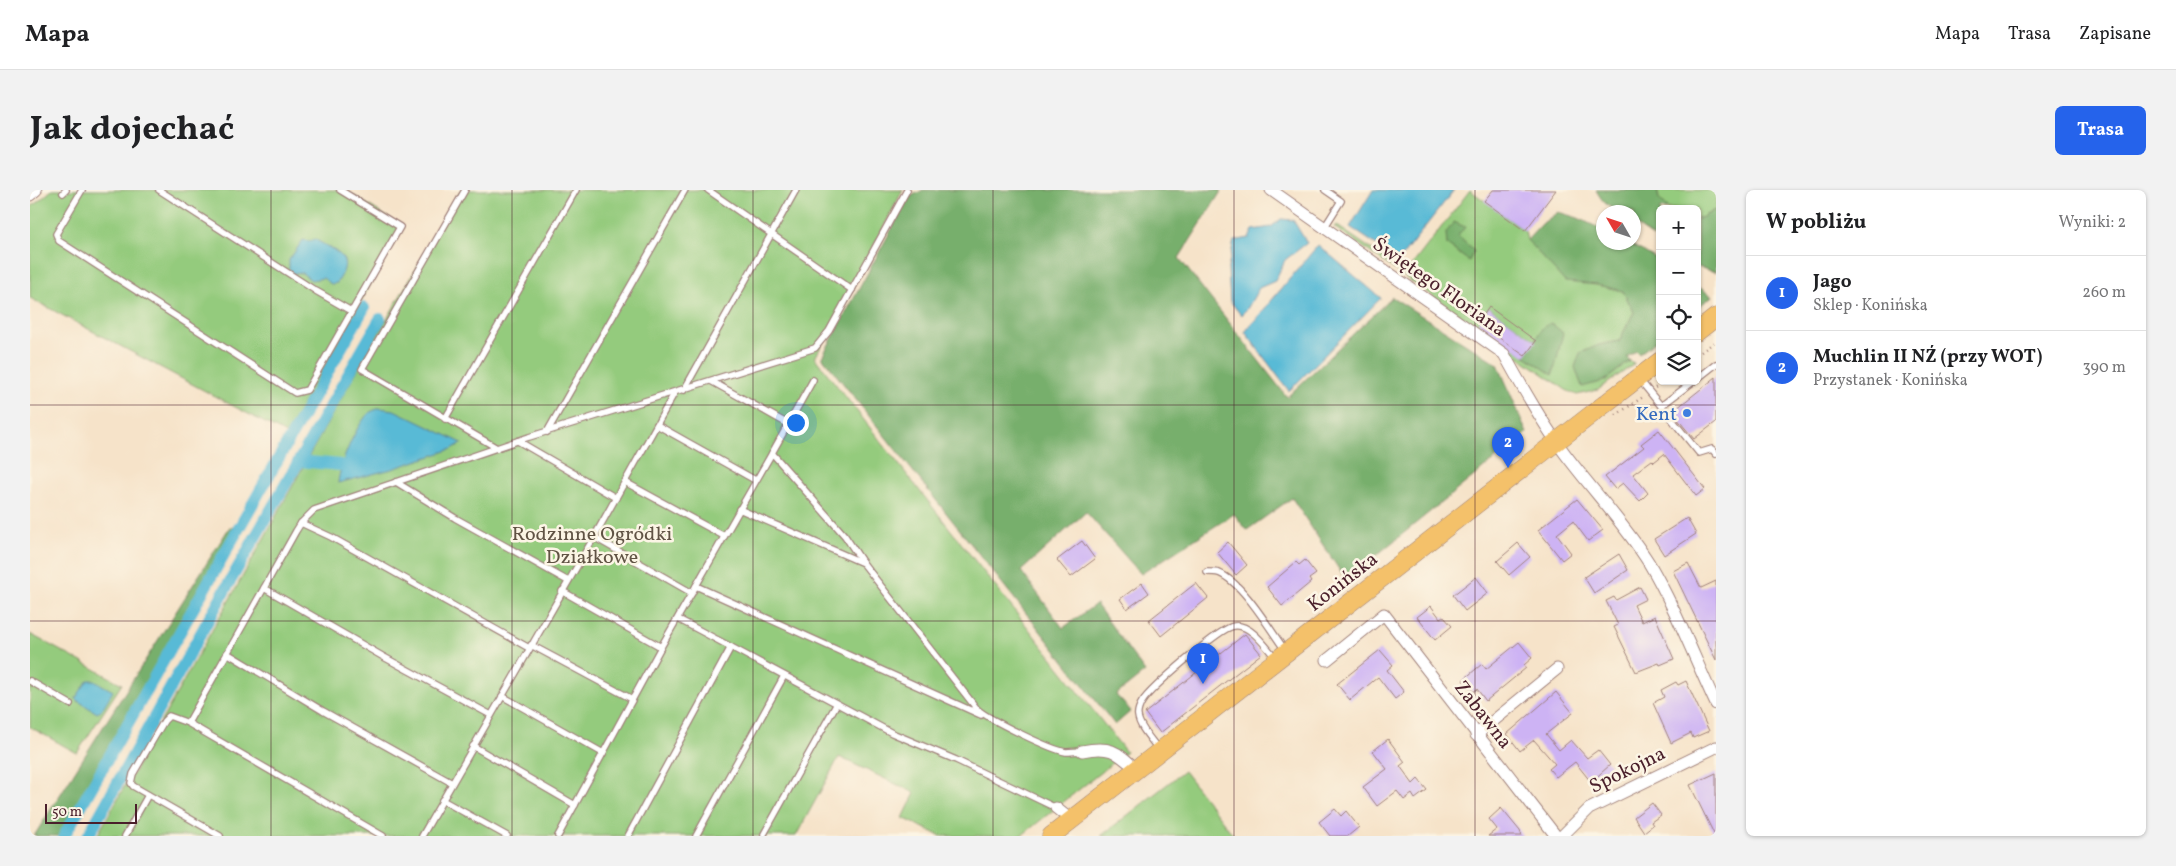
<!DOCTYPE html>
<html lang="pl">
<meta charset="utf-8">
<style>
:root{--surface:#fff;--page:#f2f2f2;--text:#202124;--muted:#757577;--line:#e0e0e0;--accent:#2563eb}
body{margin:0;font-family:Vollkorn,serif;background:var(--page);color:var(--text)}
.controls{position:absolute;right:15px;top:15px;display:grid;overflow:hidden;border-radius:8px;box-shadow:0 1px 4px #0004}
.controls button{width:45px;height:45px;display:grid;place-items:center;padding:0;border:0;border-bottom:1px solid var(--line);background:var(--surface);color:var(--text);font:25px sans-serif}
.compass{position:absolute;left:1566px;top:15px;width:45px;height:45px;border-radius:50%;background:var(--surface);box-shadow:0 1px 4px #0004;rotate:309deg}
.scale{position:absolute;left:15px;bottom:12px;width:92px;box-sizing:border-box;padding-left:5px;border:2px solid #4a1f2b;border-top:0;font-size:14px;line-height:18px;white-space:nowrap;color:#4a1f2b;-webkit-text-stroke:4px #fcf5e5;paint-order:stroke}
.you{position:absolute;left:765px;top:232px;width:18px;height:18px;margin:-12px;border:4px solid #fff;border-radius:50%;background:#1a73e8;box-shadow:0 0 0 8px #1a73e833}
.badge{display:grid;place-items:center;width:32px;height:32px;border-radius:50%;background:var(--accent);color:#fff;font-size:16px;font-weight:700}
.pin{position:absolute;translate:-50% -41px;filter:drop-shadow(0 1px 2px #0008)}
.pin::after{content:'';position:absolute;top:26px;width:18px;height:15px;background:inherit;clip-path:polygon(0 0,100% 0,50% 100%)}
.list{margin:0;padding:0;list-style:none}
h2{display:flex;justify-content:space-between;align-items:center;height:65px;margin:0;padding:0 20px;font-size:21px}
h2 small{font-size:16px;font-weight:400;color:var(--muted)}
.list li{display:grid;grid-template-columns:32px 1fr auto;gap:15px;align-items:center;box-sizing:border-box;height:75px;padding:0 20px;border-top:1px solid var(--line)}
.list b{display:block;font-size:19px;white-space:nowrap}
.list p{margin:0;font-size:16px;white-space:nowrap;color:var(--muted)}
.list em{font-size:16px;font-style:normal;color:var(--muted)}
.icon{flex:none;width:28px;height:28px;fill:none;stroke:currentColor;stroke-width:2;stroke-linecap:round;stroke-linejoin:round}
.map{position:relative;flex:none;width:1686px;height:646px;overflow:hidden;border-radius:8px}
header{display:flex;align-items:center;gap:30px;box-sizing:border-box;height:70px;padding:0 25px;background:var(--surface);border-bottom:1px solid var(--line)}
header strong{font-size:24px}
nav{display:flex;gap:28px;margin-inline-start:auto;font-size:18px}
.intro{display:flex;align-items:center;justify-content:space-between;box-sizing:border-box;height:120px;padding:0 30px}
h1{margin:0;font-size:35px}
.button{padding:12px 22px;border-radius:8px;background:var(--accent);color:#fff;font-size:18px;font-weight:700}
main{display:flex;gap:30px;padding:0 30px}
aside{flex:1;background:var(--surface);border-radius:8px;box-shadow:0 1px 4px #0004}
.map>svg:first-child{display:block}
.green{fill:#94cb7d;stroke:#6f7554;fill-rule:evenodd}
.forest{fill:#77af6c;stroke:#60674c}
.water{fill:#58bad6;stroke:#516c80}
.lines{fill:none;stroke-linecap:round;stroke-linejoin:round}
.canal{stroke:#58bad6;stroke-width:12}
.building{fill:#cdb3f4}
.lane-casing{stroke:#a0817a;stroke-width:8}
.street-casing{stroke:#a0817a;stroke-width:13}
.primary-casing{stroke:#a0817a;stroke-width:19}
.path{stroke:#a0817a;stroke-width:2.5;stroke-dasharray:1 4;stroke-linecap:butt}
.lane{stroke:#fff;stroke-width:5.5}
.street{stroke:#fff;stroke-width:11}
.primary{stroke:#f4c16a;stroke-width:18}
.grid{fill:none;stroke:#4a1f2b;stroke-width:1;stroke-opacity:0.55}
.shop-dot{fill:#3f7fe0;stroke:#fcf5e5;stroke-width:2}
.labels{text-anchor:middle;stroke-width:5;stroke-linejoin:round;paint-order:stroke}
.street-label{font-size:20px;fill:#4a1f2b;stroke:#fcf5e5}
.shop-label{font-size:20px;fill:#366cbe;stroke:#fcf5e5;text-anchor:end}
.park-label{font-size:20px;fill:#605344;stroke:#fcf5e5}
</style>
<header>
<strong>Mapa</strong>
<nav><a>Mapa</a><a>Trasa</a><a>Zapisane</a></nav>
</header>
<div class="intro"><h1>Jak dojechać</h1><a class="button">Trasa</a></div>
<main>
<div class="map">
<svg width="1686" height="646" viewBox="0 0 1686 646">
<rect width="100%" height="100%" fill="#fcf5e5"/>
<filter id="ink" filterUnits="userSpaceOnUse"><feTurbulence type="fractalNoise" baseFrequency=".02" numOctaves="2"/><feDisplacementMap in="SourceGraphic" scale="10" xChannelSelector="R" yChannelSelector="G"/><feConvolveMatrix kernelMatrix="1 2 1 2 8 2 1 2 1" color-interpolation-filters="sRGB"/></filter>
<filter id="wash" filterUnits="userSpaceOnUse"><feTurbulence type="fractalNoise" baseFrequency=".0096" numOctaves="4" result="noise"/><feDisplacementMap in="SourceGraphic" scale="20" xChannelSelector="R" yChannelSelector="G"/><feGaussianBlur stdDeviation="1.12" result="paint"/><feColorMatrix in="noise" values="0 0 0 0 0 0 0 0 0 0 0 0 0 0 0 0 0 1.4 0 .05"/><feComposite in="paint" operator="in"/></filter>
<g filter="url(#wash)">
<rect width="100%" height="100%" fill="#f6e3c9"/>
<!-- green -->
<g class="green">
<polygon points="22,0 315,0 373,37 256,244 0,108 0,18"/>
<path d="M431,0H873L785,168L1096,562L991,646H911L873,628L885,603L809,567L766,646H67L98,590L103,584C152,490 207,399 257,306C313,203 373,102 431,0Z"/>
<path d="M1440,0L1495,41L1497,50L1567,95L1593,101L1604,122L1589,151L1569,155L1574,191L1600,171L1604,173L1603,175L1568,200L1547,205L1536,200L1304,37L1306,35L1376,83ZM1459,117L1506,151L1523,185L1448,133Z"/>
<polygon points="1627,0 1686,0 1686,19 1671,28 1667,28 1667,19 1639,19 1629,9"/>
<polygon points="0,444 92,494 47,563 0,537"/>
<polygon points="1154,581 1204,646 1071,646"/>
</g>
<!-- forest -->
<g class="forest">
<polygon points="893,0 1192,0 1149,68 1257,207 1362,107 1468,174 1497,243 1316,390 1262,308 1217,340 1204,324 1111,384 1056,322 991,381 1033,438 1066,414 1115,482 1086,505 1101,521 1085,535 792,167 879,7"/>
<path d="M1566,0H1627L1629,9L1639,19H1630V52L1604,34V22C1584,22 1575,17 1566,0Z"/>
<polygon points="1686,19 1686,82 1667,77 1667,28 1671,28"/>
<polygon points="1528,22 1548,28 1573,40 1574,52 1598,53 1630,71 1630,148 1609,164 1606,161 1597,167 1600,171 1574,191 1552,197 1545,177 1550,163 1569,155 1589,151 1604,122 1593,101 1567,95 1535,92 1497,50 1513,33"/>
<polygon points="1424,32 1435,37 1428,46 1444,61 1439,71 1417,55 1416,43"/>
<polygon points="1667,96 1682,106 1667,118"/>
<polygon points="1521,133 1533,143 1523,185 1495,166 1513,137"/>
<polygon points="217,334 36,646 4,646 199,338"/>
</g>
<!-- water -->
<g class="water">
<polygon points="1343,0 1424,0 1369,70 1320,37"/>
<polygon points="1251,29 1263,30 1277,53 1255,70 1245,91 1229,98 1217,119 1211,125 1200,111 1198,78 1204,51 1219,48 1223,40 1241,37"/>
<path d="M285,49C306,63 326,65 307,93L301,94L293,88L281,90L272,83L263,84L259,79V70L273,50L280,51Z"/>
<polygon points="1288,55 1351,108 1259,201 1215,142"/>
<path d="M349,218L364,220L432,253L422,259L362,279L308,293C310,273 325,237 339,223C341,221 346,220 349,218Z"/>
<polygon points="58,490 63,490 83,501 71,521 67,523 45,509"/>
</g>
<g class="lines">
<!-- canal -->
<g class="canal">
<polyline points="269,271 310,275"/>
<polyline points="34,646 334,118"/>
<polyline points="58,646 190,409 350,129"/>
</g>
</g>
<g id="blocks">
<!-- building -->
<g class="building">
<polygon points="1463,0 1526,0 1495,41 1454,11"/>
<polygon points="1459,117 1506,151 1495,166 1448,133"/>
<polygon points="1686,187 1686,232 1664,249 1642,222"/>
<polygon points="1629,240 1675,299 1666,306 1634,264 1624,272 1622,270 1603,284 1618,303 1610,311 1593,293 1585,299 1575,287 1614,257 1611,254"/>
<polygon points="1547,309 1573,340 1558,351 1543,331 1527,344 1541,363 1532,370 1508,340"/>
<polygon points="1657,328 1666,344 1634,365 1624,349"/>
<polygon points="1052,351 1065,369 1041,387 1027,370"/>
<polygon points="1198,352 1217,375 1206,385 1187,362"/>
<polygon points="1488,353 1500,367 1479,385 1467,371"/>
<polygon points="1589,364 1598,380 1564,403 1554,387"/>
<polygon points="1275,370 1286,384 1279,389 1281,392 1252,416 1237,397 1266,372 1269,375"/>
<polygon points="1658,373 1671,398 1686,391 1686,470 1643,381"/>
<polygon points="1446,387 1458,403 1435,421 1423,405"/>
<polygon points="1112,393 1119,403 1097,419 1090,409"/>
<polygon points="1166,393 1178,408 1131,446 1119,430"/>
<polygon points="1610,397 1616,409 1604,415 1612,432 1625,426 1644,469 1630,475 1629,473 1606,482 1584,437 1588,435 1576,411 1584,407 1586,410"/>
<polygon points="1401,416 1410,428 1413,426 1422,436 1405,450 1387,427"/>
<polygon points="1215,444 1231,464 1130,543 1115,523"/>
<polygon points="1489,452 1502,468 1494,475 1496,478 1456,511 1447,499 1443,502 1433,490 1452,474 1456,479"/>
<polygon points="1350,460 1363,475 1357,480 1374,502 1365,509 1348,487 1320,510 1307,494"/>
<polygon points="1656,491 1679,541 1663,548 1661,543 1641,553 1623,513 1634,507 1631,500 1646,492 1648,495"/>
<polygon points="1526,502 1543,523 1516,544 1529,560 1541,550 1557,568 1568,560 1580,575 1561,592 1545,572 1526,587 1519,579 1525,574 1504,550 1490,561 1477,544"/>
<polygon points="1358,549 1375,572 1370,576 1383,594 1388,589 1397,600 1385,609 1382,604 1374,610 1367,601 1347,616 1333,597 1357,579 1343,561"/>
<polygon points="1686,583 1686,646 1685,646 1660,595"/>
<polygon points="1622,613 1631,625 1621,632 1623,635 1614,642 1604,627"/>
<polygon points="1471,618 1490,641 1492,646 1458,646 1467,639 1459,629"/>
<polygon points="1305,619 1311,626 1316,621 1329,637 1318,646 1300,646 1289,632"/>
</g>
</g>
</g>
<g filter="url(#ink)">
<use href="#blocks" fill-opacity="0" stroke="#a0817a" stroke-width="1"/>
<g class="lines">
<!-- lane casing -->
<g class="lane-casing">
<g id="lane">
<polyline points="52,0 26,44 29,51 265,203 277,200 370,37 310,0"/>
<polyline points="129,0 286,101 321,121"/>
<polyline points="435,0 332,179 467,258"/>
<polyline points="678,0 822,100"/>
<polyline points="33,3 36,0"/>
<polyline points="1294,38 1311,11 1295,0"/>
<polyline points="1609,189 1631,216 1664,191"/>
<polyline points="1667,189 1686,174"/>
<polyline points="681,191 758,234"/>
<polyline points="654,200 766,0"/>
<polyline points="1631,216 1669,263 1682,259 1686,264"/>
<polyline points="415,229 546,0"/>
<polyline points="627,235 725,290"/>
<polyline points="517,242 655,0"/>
<polyline points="488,251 586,308"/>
<polyline points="742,263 783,190"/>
<polyline points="366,292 425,328 538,391"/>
<polyline points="595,292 694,346"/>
<polyline points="709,319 833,373"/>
<polyline points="271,333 301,347 499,458"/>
<polyline points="564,347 645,202"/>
<path d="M1177,382C1181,382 1185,382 1189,383C1213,393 1239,438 1255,460"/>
<polyline points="666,396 951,525"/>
<polyline points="234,398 352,466 461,525"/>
<polyline points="532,401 631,457"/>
<polyline points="501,455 602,509"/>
<polyline points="701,457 862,543 926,570 1026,618"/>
<polyline points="197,463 293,521 422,593"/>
<polyline points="0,491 40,514"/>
<polyline points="472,506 573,563"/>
<polyline points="158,533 266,341 271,333 284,320 499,247 785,158 799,141 877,0"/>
<polyline points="443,556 545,615"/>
<path d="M1128,559C1122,550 1109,537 1108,526C1107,522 1110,515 1112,512C1120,499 1191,437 1204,436C1220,433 1236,457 1245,467"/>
<polyline points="412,610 477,646"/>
<polyline points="734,644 806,515"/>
<polyline points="95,646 118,605"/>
<polyline points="190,646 103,596 101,593 103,584 134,531 139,526 158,533 353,646"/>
<polyline points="392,646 564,347 662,403"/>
<path d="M528,646L631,457L742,263L815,346L833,373L947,519C960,530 1019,559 1036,562C1041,562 1047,561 1052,561"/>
<polyline points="598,646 701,457 648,429"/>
<polyline points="666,646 754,486"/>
</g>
</g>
<!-- street casing -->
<g class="street-casing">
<g id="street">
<path d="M1241,0L1474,164C1492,197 1511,231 1533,261C1561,299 1594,333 1619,373C1645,417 1664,467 1686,514"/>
<polyline points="0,5 6,0"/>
<polyline points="1297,470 1354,424 1526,646"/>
<polyline points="1446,545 1527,479"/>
<path d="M1052,561C1080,555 1086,561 1106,579"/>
<polyline points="1026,618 1041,630"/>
<polyline points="1532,646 1559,619 1686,557"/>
</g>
</g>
<!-- primary casing -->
<g class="primary-casing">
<g id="primary">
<polyline points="1667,142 1686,127"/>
<polyline points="1021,646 1630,171"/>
</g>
</g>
<!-- path -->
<g class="path">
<polyline points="1667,165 1686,151"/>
<polyline points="1625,198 1634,191"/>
<polyline points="1586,225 1613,207"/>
<polyline points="1686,528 1686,530"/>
</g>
<!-- lane -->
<use href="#lane" class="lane"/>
<!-- street -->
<use href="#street" class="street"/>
<!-- primary -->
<use href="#primary" class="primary"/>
</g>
</g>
<!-- grid -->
<path class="grid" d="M241,0V646M482,0V646M723,0V646M963,0V646M1204,0V646M1445,0V646M0,215H1686M0,431H1686"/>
<!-- markers -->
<circle class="shop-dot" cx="1657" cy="223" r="5"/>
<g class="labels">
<!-- street labels -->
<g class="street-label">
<text transform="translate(1410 96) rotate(35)" y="7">Świętego Floriana</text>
<text transform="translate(1312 391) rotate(-38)" y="7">Konińska</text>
<text transform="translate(1454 524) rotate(52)" y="7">Zabawna</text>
<text transform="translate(1597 579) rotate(-26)" y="7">Spokojna</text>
</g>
<!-- shop labels -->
<g class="shop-label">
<text x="1647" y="230">Kent</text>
</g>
<!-- park labels -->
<g class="park-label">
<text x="562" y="350">Rodzinne Ogródki<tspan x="562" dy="23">Działkowe</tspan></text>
</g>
</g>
</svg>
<div class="controls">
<button>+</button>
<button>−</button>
<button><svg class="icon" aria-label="locate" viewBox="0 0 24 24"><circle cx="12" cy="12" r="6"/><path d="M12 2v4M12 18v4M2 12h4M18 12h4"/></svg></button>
<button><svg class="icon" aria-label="layers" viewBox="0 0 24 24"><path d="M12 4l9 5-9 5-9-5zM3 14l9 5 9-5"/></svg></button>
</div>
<svg class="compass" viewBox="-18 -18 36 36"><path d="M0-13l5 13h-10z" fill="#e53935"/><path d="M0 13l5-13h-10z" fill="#757577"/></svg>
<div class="scale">50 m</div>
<div class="you"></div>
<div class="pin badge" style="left:1173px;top:494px">1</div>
<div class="pin badge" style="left:1478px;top:278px">2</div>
</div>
<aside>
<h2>W pobliżu<small>Wyniki: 2</small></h2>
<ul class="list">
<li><span class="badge">1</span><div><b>Jago</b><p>Sklep · Konińska</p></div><em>260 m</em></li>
<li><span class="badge">2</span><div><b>Muchlin II NŹ (przy WOT)</b><p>Przystanek · Konińska</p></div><em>390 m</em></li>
</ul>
</aside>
</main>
